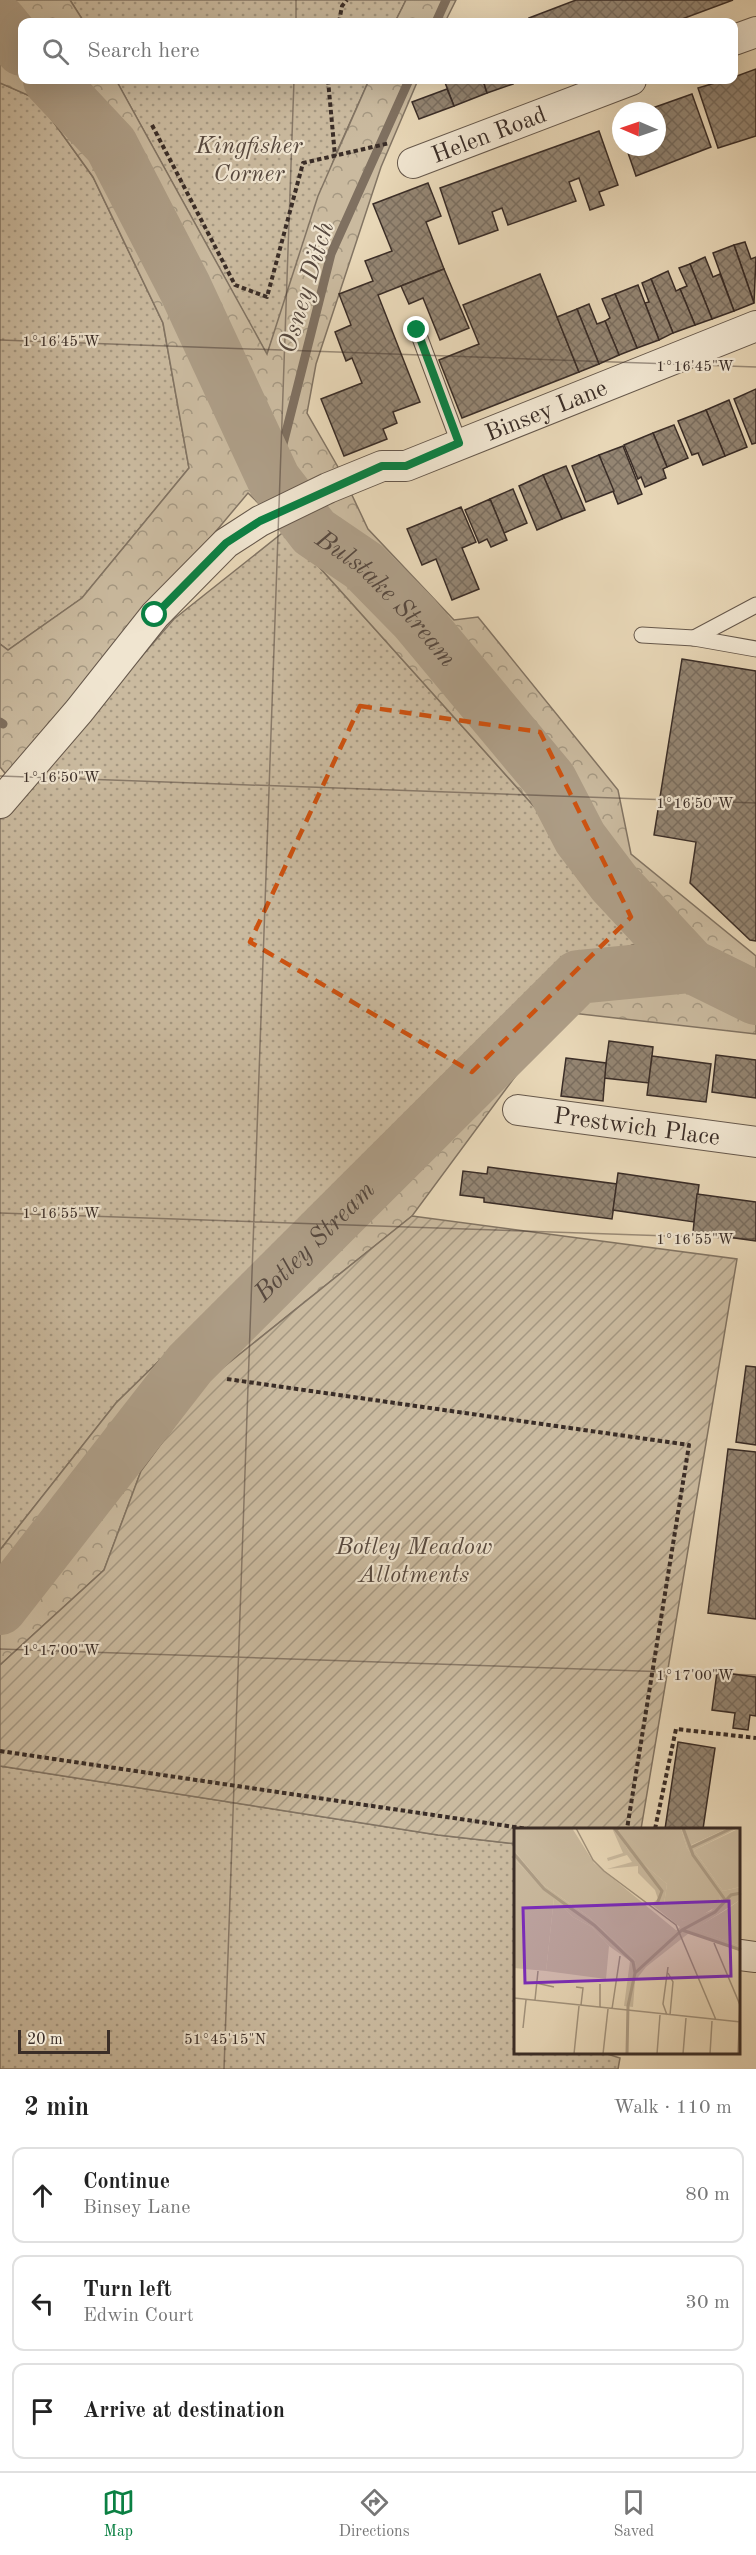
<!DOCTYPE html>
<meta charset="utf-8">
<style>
:root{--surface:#fff;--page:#f6f6f6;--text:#222;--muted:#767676;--line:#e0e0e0;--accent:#0b8043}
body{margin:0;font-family:"Old Standard TT",serif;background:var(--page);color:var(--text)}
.compass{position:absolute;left:612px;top:102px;width:54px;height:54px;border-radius:50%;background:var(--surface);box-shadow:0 6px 24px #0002;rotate:272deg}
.scale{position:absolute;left:18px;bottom:15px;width:92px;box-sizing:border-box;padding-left:6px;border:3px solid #3a2d27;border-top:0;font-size:16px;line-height:21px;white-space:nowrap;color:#3a2d27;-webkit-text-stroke:4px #f0e5d0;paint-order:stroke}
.stop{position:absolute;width:18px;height:18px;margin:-14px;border:4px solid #0b8043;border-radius:50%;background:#fff}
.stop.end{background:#0b8043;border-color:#fff;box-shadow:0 2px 6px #0008}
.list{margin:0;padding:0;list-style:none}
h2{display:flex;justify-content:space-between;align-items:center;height:78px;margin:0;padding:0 24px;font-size:26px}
h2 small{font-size:20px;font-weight:400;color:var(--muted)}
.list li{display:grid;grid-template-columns:39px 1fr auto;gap:18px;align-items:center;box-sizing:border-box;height:96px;margin:0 12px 12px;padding:0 12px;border:2px solid var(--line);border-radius:12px}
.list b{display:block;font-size:22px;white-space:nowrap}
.list p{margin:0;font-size:20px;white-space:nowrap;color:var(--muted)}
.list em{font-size:20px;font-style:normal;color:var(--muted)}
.icon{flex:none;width:33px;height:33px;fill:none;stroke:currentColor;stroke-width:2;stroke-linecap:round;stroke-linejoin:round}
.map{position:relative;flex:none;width:756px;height:2069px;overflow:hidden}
.search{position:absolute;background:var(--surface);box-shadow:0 6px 24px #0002;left:18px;right:18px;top:18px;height:66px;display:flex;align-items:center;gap:15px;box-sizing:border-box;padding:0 21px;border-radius:12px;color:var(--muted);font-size:22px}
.sheet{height:402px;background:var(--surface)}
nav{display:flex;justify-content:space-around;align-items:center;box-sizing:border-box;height:84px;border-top:2px solid var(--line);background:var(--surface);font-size:16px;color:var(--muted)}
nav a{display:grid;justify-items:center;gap:3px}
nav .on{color:var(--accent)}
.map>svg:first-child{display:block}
.grass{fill:url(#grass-dots);stroke:#827463;stroke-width:1.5}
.forest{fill:url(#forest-crowns);stroke:#827463;stroke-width:1.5}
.garden{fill:url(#garden-furrows);stroke:#827463;stroke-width:1.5}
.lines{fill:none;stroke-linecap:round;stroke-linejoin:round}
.stream{stroke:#7f7060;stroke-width:9}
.river{stroke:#ad9d86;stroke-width:54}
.building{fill:url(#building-cross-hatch);stroke:#3a2d27;stroke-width:1.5}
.lane-casing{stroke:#66584b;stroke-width:17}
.street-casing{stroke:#66584b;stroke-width:32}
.path{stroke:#3a2d27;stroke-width:4;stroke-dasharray:4.5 3;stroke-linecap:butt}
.lane{stroke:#f0e5d0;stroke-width:15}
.street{stroke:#f0e5d0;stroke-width:30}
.route{stroke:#0b8043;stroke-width:8}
.marked{fill:none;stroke:#ce5210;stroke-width:4.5;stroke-dasharray:12 8;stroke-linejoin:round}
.ticks{fill:none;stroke:#3a2d27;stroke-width:1.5;stroke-opacity:0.45}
.labels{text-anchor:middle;stroke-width:4.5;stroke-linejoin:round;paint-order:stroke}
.street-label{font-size:24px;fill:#3a2d27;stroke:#f0e5d0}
.park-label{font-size:24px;font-style:italic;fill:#57493f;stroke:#f0e5d0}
.water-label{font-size:26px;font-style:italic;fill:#57493f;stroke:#f0e5d0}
.inset-river{fill:none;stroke:#ad9d86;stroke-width:3}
.inset-road{fill:none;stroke:#a2937d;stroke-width:1.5}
.view{fill:#7b2cbf;fill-opacity:0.15;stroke:#7b2cbf;stroke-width:3}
.inset-edge{fill:none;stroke:#3a2d27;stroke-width:3}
.ticks-label{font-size:15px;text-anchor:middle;fill:#3a2d27;stroke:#f0e5d0;stroke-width:4.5;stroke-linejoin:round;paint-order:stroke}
</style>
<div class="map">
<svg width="756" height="2069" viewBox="0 0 756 2069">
<defs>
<pattern id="grass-dots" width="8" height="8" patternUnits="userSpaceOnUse" patternTransform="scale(1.5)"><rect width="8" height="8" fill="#caba9f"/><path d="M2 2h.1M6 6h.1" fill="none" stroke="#a59882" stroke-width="1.8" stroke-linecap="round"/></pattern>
<pattern id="forest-crowns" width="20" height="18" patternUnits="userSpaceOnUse" patternTransform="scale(1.5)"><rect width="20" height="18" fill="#caba9f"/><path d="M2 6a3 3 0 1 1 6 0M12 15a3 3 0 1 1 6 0" fill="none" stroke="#a59882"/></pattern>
<pattern id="garden-furrows" width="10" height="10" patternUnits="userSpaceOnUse" patternTransform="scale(1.5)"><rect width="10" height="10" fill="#caba9f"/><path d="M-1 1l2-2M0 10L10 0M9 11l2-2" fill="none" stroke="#a59882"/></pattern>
<pattern id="building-cross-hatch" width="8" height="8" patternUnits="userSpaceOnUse" patternTransform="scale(1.5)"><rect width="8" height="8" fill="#948572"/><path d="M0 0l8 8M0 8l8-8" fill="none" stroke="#7a6d5e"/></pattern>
</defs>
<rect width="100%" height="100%" fill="#e8d7b7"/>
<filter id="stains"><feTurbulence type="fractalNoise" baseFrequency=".00333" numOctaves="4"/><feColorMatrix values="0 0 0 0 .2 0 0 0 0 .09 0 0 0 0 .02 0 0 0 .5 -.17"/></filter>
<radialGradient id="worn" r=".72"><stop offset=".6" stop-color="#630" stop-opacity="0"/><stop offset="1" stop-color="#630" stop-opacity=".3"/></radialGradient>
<!-- grass -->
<g class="grass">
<polygon points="70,0 406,0 395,22 84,22"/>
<polygon points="116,80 369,80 335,156 267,355"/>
<polygon points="0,83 37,99 93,177 163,323 189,468 82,598 8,650 0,644"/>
<polygon points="286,530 558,833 636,944 548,972 376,1149 116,1403 0,1550 0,820 174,619"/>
<polygon points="0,1766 438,1835 516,1844 516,2052 604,2053 620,2058 618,2069 0,2069"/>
</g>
<!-- forest -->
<g class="forest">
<polygon points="0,0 70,0 84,22 22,22 22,80 116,80 267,354 318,196 369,80 418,80 381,167 316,364 307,413 342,474 368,529 454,620 478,617 618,790 631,854 756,956 756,1034 563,1012 412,1216 210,1378 141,1471 104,1570 0,1665 0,1550 116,1403 376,1149 548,972 636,944 558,833 286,530 248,493 9,778 0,767 0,644 8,650 82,598 189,468 163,323 93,177 37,99 0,83"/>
<polygon points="406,0 456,0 445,22 395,22"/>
</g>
<!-- garden -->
<polygon class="garden" points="412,1216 737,1259 641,1829 516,1829 516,1844 438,1835 0,1766 0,1665 104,1570 141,1471 210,1378"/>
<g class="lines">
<!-- stream -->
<g class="stream">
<polyline points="436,22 446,0"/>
<polyline points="0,28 3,26"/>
<polyline points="274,480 331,254 409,80"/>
<polyline points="0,722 3,724"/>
</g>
<!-- river -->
<g class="river">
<polyline points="0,22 22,49"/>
<path id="s1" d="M50,80L111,145L185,288L274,480L314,532L364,566L415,618L550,780L580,838L614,883L691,966L756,998"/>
<path id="s2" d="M0,1608L190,1364L578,977L691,966"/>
</g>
</g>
<!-- building -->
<g class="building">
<polygon points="576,0 733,0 674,22 531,22 529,18"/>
<polygon points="756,69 756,136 718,148 698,88 725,80 734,80 734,77"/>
<polygon points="444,80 483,80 487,93 454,106"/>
<polygon points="483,80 511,80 513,84 487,93"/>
<polygon points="447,89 454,106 419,119 412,102"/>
<polygon points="692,94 711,147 636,176 626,147 657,147 657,111 644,111"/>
<polygon points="599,131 618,185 599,192 604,205 590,210 579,178 569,182 576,201 508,225 502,208 492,212 498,230 459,244 440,188"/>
<polygon points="428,183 441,216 426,222 444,269 378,295 420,402 393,412 397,423 383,429 387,439 344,456 321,399 362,383 352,358 346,361 335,332 351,325 339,294 373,281 365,261 392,251 373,204"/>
<polygon points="745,242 751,259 756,257 754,303 734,245"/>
<polygon points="734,245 754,303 734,311 713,253"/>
<polygon points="705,257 713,277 720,274 734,311 712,319 690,264"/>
<polygon points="690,264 712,319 695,325 680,289 687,286 679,268"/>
<polygon points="444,269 469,328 440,340 423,298 409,304 401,286"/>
<polygon points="668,271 676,291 680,289 695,325 673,333 651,279"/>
<polygon points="540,274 579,372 462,418 439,360 479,344 463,305"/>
<polygon points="651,279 673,333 659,340 645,303 649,302 642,283"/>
<polygon points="638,285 659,340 637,348 615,294"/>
<polygon points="615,294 637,348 619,355 605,321 610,318 602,299"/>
<polygon points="589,304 597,324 605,321 619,355 599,364 577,309"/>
<polygon points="577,309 599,364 579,372 557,317"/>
<polygon points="756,389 756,443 752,444 734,399"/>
<polygon points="729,400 747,447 725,456 706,410"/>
<polygon points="706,410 725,456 703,465 698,453 692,455 678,421"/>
<polygon points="674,425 688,458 667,467 653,433"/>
<polygon points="653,433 667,467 663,469 666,478 645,487 641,477 638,479 624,445"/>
<polygon points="623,446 642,494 618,504 599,455"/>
<polygon points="599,455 614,491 586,502 572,466"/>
<polygon points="566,466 585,510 562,519 543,475"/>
<polygon points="543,475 562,519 537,530 519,486"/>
<polygon points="513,489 527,523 504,533 490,499"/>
<polygon points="490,499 507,540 491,547 487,539 479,543 465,510"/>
<polygon points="461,507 476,542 462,548 479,589 452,600 436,559 422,565 407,529"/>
<polygon points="682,659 756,671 756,941 750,940 690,883 696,842 654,835"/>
<polygon points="609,1041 653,1047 649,1083 604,1078"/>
<polygon points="716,1055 756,1060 756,1098 712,1092"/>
<polygon points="652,1056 711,1064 706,1102 647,1095"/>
<polygon points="566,1058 606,1063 603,1101 561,1096"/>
<polygon points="488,1167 617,1184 612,1219 484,1202 484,1198 460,1195 463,1171 487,1174"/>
<polygon points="618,1173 699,1185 694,1222 613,1210"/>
<polygon points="697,1194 756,1202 756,1241 693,1232"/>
<polygon points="746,1366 756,1367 756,1445 736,1442"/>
<polygon points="728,1449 756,1452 756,1619 708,1613"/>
<polygon points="717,1672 756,1677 756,1716 750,1715 748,1730 733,1728 735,1713 712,1710"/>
<polygon points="678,1742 715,1748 703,1829 665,1829"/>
</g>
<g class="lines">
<!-- lane casing -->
<g class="lane-casing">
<g id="lane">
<polyline points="417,330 459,443"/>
<polyline points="642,635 694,638 756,649"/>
<polyline points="694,638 756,605"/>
</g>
</g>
<!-- street casing -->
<g class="street-casing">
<g id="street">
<polyline points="734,40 756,32"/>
<path id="s3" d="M413,163L631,80"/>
<path id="s4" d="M0,803L79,711L155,615L226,543L260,521L328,488L382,466H406L756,326"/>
<path id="s5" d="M518,1110L756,1142"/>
<polyline points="740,1955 756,1957"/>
</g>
</g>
<!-- path -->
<g class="path">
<polyline points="339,22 342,6 347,0"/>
<polyline points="328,80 335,156"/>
<polyline points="152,125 235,285 267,297 303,163 390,143"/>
<polyline points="227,1379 689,1445 627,1829"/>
<polyline points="0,1751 528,1829"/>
<polyline points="655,1829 676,1729 756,1738"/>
</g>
<!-- lane -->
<use href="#lane" class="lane"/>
<!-- street -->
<use href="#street" class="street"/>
</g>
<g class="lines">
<!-- route -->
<polyline class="route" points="155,615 226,543 260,521 382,466 406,466 459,443 417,330"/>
</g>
<!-- marked area -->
<path class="marked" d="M360,706L540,732L631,917L472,1072L250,942Z"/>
<!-- ticks -->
<path class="ticks" d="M296,22V0M0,340L756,367M0,776L756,803M0,1213L756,1239M0,1649L756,1675M224,2069L294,80"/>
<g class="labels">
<!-- street labels -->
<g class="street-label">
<text dy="8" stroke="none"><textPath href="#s3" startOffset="81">Helen Road</textPath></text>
<text dy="8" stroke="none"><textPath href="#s4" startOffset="694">Binsey Lane</textPath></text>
<text dy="8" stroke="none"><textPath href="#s5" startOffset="120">Prestwich Place</textPath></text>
</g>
<!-- park labels -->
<g class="park-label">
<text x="249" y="153">Kingfisher<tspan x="249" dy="28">Corner</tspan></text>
<text x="414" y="1554">Botley Meadow<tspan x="414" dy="28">Allotments</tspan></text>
</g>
<!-- water labels -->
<g class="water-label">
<text transform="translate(305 287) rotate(-73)" y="9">Osney Ditch</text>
<text dy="9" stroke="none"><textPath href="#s1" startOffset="626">Bulstake Stream</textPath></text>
<text dy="9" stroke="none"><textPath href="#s2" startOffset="484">Botley Stream</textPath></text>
</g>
</g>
<!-- overview -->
<g transform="translate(514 1828)">
<rect width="226" height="226" fill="#e8d7b7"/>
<path d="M0,0H58L80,35L163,103L123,140L120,131L75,89L27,55L0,22ZM111,0H167L173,20L206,68L205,77L183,90L169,93L156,83L150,76L153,56L115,24L104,3ZM174,0H214L175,18ZM226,0V59L209,63L180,22ZM0,31L40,70L32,143L0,140ZM226,72V118L180,101L212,82Z" fill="#caba9f"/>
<path d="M98,0H111L104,3L115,24L153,56L150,76L169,93L197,83L207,72L173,20L167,0L175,1L176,18L214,0H224L180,22L209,63L227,59L226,72L181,101L226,118V123L175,105L132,139L121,153L119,179L110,178L116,133L95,118L78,99L59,89L0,31V22L27,55L75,89L120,131L123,139L166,99L137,76L144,71L141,62L124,45V38L93,41L118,34L113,27L94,33L93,30L109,25Z" fill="#caba9f"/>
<path d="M40,70L59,89L78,99L95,118L92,151L32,143Z" fill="#caba9f"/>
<path class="inset-river" d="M105,0L101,1L148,63L143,76M169,0L179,27L212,73M176,20L218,0M0,26L30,61L80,97L119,134L121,145M168,102L227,122M113,226L114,178L121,145L168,102L201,84L217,67L227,65"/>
<path class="inset-road" d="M62,0L79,32L90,43L162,97L202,192M200,115L226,177L224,226M154,145L159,154L156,187M22,155L40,159M62,159L69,160L67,177M0,170L227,194M21,172L24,143M86,179V156M98,181L106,128M153,187L149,176L154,139M9,200L12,172M60,226L65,178M89,226L94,181M143,226L146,187M169,226L172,190M196,226L198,193"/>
<path class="view" d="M215,73L217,148L11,155L9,80Z"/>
<rect width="226" height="226" class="inset-edge"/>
</g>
<g class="ticks-label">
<text x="61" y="346">1°16'45"W</text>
<text x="695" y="371">1°16'45"W</text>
<text x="61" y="782">1°16'50"W</text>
<text x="695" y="808">1°16'50"W</text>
<text x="61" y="1218">1°16'55"W</text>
<text x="695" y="1244">1°16'55"W</text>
<text x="61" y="1655">1°17'00"W</text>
<text x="695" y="1680">1°17'00"W</text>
<text x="225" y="2044">51°45'15"N</text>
</g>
<rect width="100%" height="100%" filter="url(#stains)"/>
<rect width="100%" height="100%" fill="url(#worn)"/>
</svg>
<svg class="compass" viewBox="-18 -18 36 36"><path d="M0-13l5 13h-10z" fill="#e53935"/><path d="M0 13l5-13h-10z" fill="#767676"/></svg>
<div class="scale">20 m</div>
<div class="stop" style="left:155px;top:615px"></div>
<div class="stop end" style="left:417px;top:330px"></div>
<div class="search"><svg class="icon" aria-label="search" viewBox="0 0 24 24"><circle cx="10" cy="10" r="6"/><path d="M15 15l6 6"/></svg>Search here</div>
</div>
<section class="sheet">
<h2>2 min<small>Walk · 110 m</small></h2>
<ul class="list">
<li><svg class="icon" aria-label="ahead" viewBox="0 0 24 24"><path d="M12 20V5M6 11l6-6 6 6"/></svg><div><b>Continue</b><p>Binsey Lane</p></div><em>80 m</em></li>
<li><svg class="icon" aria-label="left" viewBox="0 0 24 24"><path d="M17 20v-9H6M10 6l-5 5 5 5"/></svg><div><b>Turn left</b><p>Edwin Court</p></div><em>30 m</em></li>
<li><svg class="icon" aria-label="arrive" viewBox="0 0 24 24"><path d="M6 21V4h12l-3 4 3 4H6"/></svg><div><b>Arrive at destination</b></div></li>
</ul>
</section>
<nav>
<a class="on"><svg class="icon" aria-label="map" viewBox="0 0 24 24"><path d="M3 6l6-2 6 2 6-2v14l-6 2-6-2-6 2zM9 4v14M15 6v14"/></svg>Map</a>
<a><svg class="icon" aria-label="directions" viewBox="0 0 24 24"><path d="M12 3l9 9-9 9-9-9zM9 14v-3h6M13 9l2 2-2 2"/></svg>Directions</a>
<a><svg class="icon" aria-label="saved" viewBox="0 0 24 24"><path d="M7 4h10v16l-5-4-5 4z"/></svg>Saved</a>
</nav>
